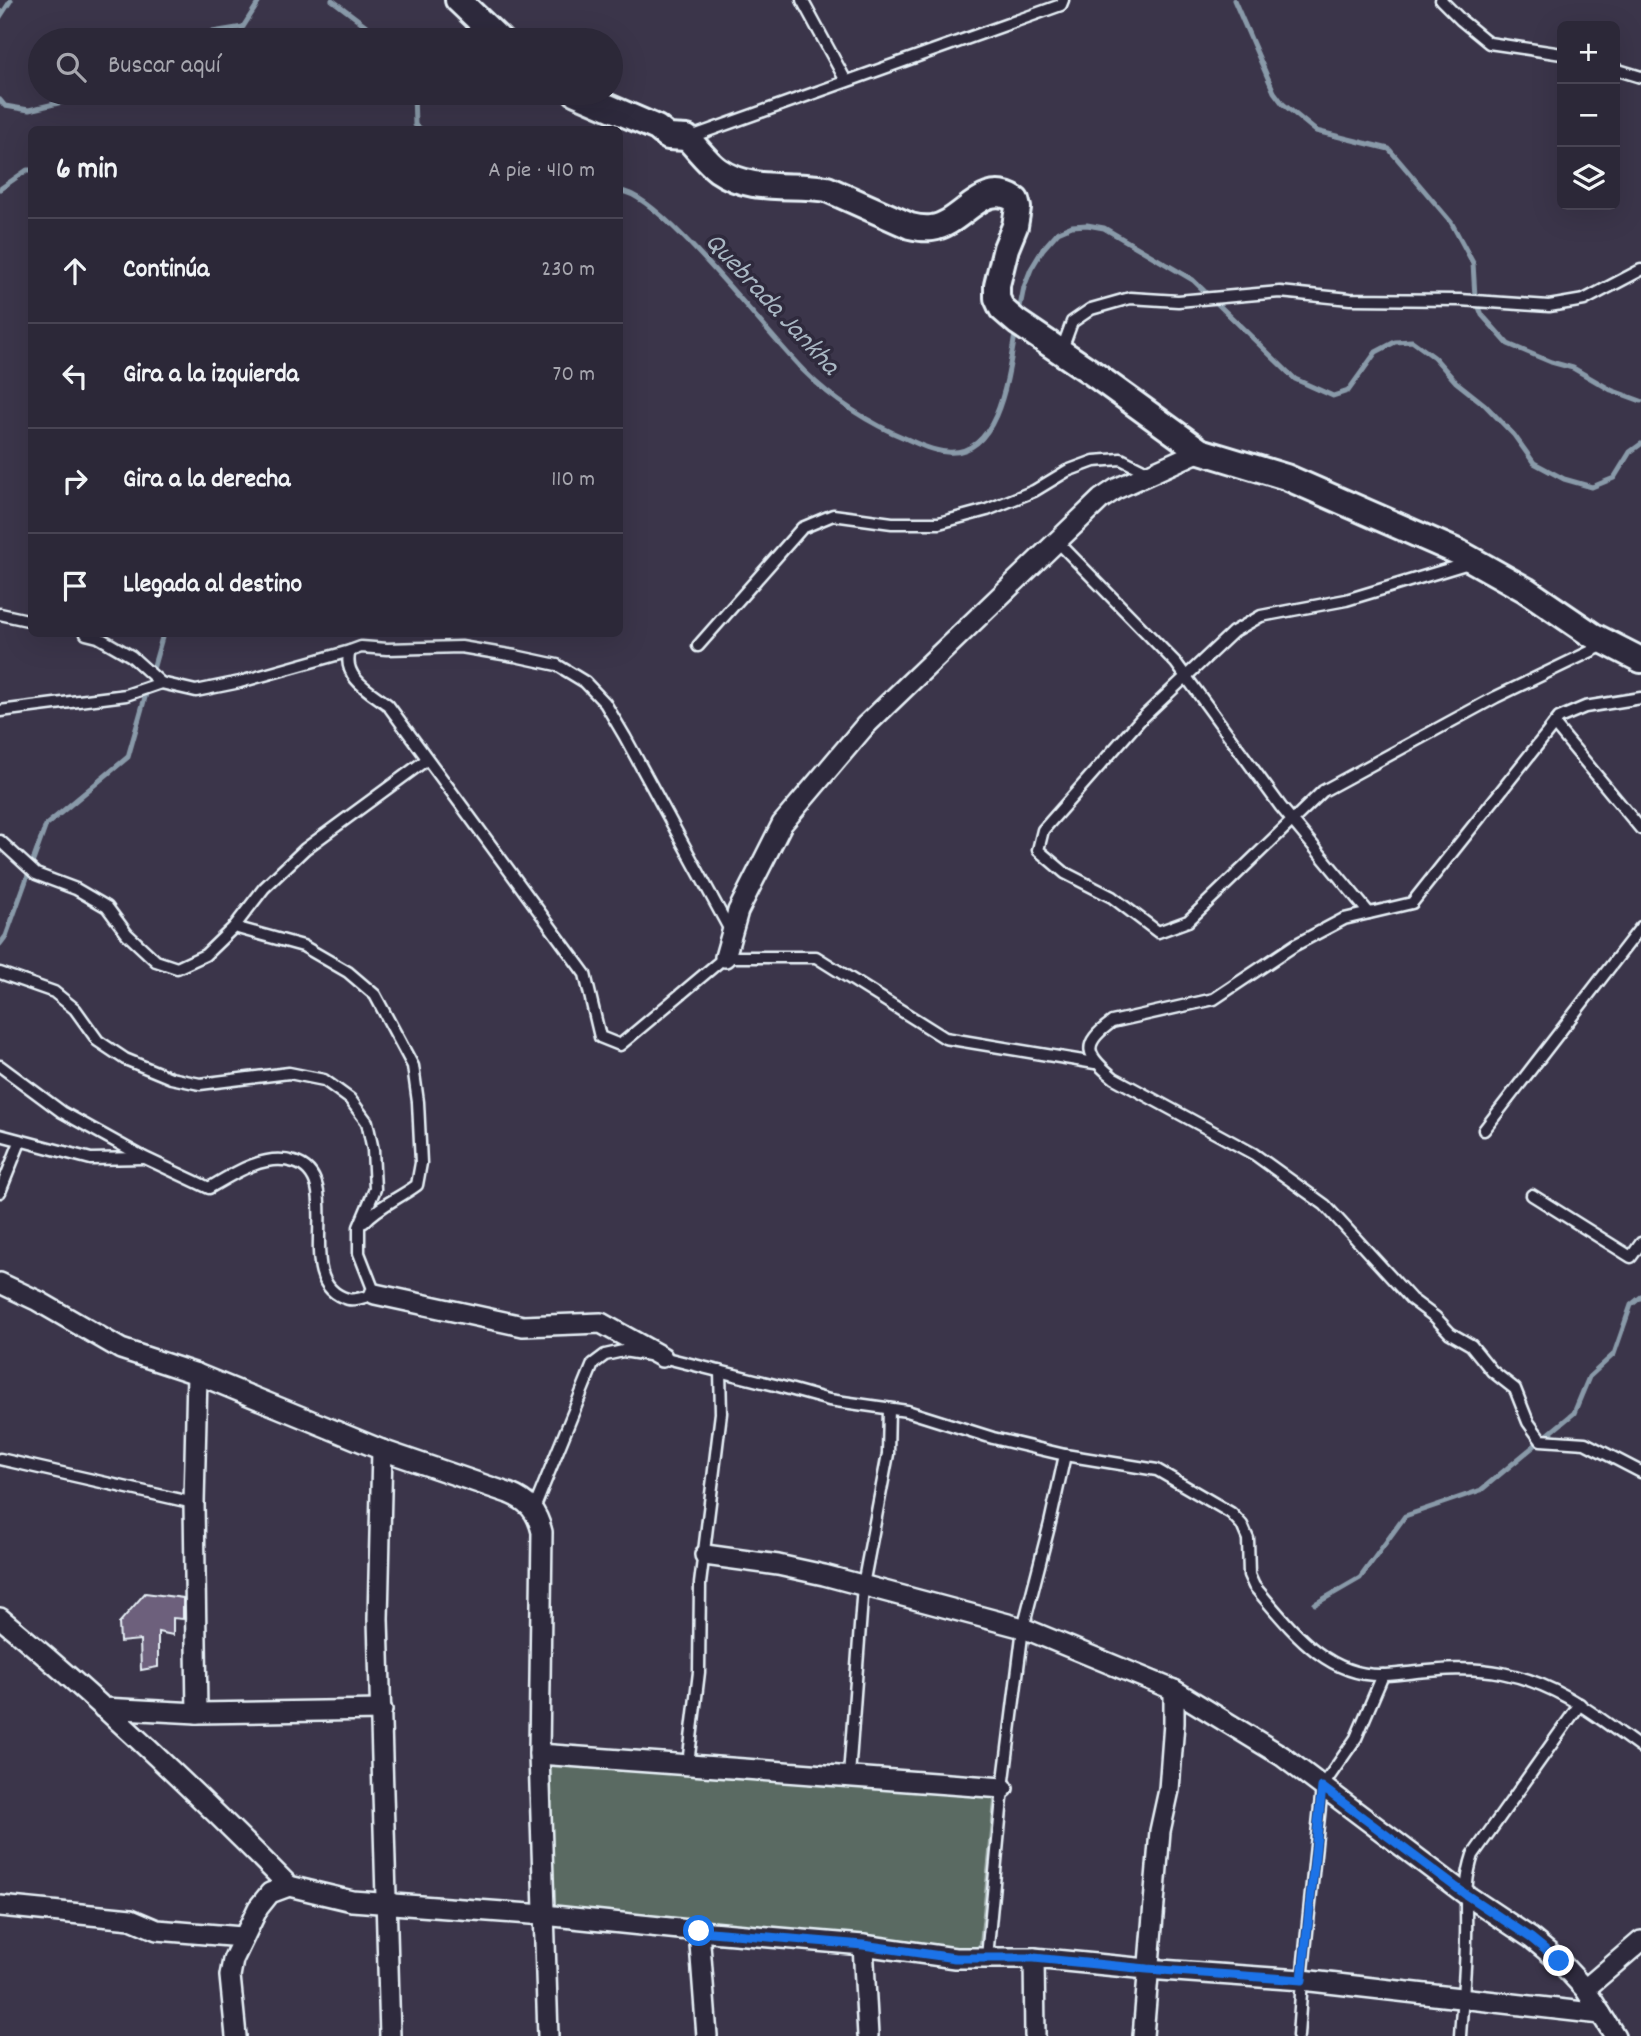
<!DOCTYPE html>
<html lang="es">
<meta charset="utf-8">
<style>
:root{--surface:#2c2838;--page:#343040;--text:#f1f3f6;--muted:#a6a6ae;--line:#484453}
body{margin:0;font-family:Dekko,sans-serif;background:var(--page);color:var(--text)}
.controls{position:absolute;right:21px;top:21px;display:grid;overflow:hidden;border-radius:10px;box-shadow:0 7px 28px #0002}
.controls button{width:63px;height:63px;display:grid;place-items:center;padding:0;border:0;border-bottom:2px solid var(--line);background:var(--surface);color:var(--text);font:35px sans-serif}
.stop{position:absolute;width:21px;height:21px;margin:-16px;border:5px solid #1a73e8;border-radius:50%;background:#fff}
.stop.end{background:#1a73e8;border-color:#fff;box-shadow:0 2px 7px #0008}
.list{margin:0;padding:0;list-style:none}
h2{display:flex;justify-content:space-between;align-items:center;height:91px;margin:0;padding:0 28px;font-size:30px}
h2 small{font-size:23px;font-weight:400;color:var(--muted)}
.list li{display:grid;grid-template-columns:46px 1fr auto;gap:21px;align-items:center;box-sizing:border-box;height:105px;padding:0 28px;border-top:2px solid var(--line)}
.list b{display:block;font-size:26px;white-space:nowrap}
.list em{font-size:23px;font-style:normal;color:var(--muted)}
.icon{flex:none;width:38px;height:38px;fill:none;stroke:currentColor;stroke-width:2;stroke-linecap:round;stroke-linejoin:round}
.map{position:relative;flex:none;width:1641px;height:2036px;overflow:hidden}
.search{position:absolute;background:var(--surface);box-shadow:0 7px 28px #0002;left:28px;top:28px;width:595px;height:77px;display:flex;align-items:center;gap:18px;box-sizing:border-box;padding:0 24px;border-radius:38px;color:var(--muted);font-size:26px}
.panel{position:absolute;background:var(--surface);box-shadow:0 7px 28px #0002;left:28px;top:126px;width:595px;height:511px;border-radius:10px}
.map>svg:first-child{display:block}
.green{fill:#5a6a62;stroke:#a1aead;stroke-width:2}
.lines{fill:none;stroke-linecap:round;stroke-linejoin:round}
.stream{stroke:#899aa9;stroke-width:5}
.building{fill:#6d607c;stroke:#e8f1f8;stroke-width:2}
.service-casing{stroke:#e8f1f8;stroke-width:15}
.minor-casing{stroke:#e8f1f8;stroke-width:24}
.tertiary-casing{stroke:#e8f1f8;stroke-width:30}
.service{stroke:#2f2a3d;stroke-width:10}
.minor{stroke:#2f2a3d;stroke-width:19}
.tertiary{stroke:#2f2a3d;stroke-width:24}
.route{stroke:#1a73e8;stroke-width:9}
.labels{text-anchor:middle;stroke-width:7;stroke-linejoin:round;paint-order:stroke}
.water-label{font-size:28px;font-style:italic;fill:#a9b7c3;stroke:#2f2a3d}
</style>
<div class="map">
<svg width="1641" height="2036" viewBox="0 0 1641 2036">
<rect width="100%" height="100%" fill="#3b354a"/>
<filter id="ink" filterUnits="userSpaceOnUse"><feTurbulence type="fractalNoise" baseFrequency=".0143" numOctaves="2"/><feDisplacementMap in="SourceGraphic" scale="14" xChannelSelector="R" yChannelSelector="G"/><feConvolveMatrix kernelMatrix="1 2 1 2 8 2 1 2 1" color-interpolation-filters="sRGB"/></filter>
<g filter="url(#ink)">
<!-- green -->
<polygon class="green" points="550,1763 989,1794 994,1801 980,1944 975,1949 967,1949 557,1909 551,1905 546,1770"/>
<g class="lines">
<!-- stream -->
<g class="stream">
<polyline points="332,0 385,40"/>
<polyline points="1234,0 1274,92 1283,104 1316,131 1389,149 1451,222 1473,263 1475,297 1482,315 1508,344 1551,362 1573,368 1611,390 1641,401"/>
<polyline points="0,17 11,0"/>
<polyline points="184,40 188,36 243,27 260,0"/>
<polyline points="414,93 415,125 423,130"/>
<polyline points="0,100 5,106 29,110 100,93"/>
<polyline points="0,189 27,170 32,170"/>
<path d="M620,191C660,193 770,338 805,372C833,400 870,424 907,439C920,445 933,451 947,452C1002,457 1009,366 1016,329"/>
<polyline points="1019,312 1024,287 1031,269 1043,249 1058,232 1072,226 1087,225 1104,228 1193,280 1295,379 1333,396 1348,391 1376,352 1395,342 1412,341 1434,357 1456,382 1485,405 1514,435 1534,463 1564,479 1592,487 1614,478 1630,452 1641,444"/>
<polyline points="0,944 6,936 46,825 128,757 163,634"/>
<polyline points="1315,1604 1360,1578 1405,1516 1481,1490 1574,1413 1589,1377 1614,1354 1631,1305 1641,1297"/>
</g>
</g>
<!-- building -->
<polygon class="building" points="145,1593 183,1598 183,1619 173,1618 173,1635 158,1632 158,1667 141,1670 140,1640 120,1642 119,1623"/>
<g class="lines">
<!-- service casing -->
<g class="service-casing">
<g id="service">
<polyline points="802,0 846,81"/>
<polyline points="1441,0 1461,20 1489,43 1562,54"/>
<polyline points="1615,69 1641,77"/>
<polyline points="688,138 1061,5 1063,0"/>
<polyline points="1061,352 1072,322 1091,309 1130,298 1178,301 1280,292 1350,299 1460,300 1549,306 1584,300 1641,270"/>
<polyline points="1056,540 1176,663 1281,807 1369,913"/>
<polyline points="1469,563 1346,600 1261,616 1233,632 1140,720 1043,830 1038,850 1065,873 1112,897 1158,932 1188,921 1323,791 1496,697 1604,645"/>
<polyline points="0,614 32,621"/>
<polyline points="86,634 98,637 131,656 161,683 196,691 240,682 350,651"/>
<polyline points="698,646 802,528 833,515 892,523 939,523 987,510 1034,491 1067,471 1094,461 1121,459 1149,473"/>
<path d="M1641,698L1585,707L1559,718L1412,903L1344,919L1295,945L1214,999L1112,1022C1080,1045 1086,1055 1114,1078L1254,1154L1325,1205L1411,1299L1435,1317L1450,1333L1471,1345L1492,1371L1515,1389L1528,1422L1541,1440L1585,1443L1641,1472"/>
<polyline points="0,711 126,695 161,683"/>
<polyline points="1554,724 1641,829"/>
<polyline points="0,841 36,874 76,889 107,907 127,934 156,961 177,968 205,955 234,927 264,888 305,849 426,760"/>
<path d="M234,927L303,946L348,972L375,995L413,1066L418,1102L421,1163L417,1185C398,1199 380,1205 364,1222"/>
<path d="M731,932L625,737L605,703L585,682L557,665L515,656L461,647L387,649L361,647L350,651C341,677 371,692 388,705L585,974L600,1037L620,1045L725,957H816L945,1038L1095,1063"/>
<path d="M0,973L54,992L75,1009L98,1041L125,1059L171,1078L200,1084L289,1073L324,1080L350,1099L367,1122L373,1150L375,1189L359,1227V1253L375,1294C367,1296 356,1301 348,1299C288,1283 349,1178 294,1162C265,1153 234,1173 209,1188L145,1158L62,1112L0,1066"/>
<polyline points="1484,1130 1641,927"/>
<polyline points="0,1135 91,1159 144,1158"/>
<polyline points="0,1192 20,1142"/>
<polyline points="1532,1195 1631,1257 1641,1243"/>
<polyline points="0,1459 194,1503"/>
<path d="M534,1509L593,1364L605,1355L623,1351L662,1357L775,1385L829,1400L907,1411L993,1438L1065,1455L1157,1470L1231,1513L1242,1525L1248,1539L1249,1575L1254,1586C1289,1626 1325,1678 1385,1675C1425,1672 1463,1665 1502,1673C1559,1684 1595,1715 1641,1748"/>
<polyline points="688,1764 699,1672 700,1584 721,1413 720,1371"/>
<polyline points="849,1776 863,1585 888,1454 889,1409"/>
<polyline points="987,1957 1003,1788 1023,1628 1050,1523 1065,1455"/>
<polyline points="1298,2036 1302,1980 1322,1787 1356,1738 1383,1675"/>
<path d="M1460,2036C1462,2003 1466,1970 1466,1937C1467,1907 1463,1885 1473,1855L1580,1704"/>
</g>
</g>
<!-- minor casing -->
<g class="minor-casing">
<g id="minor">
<polyline points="725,957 738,911 782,824 865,726 1101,499 1116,489 1200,451"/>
<path d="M0,1283L38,1301L121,1349L197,1374L382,1450L508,1493C528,1501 537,1511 542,1532L539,1754L548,2036"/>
<polyline points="375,1294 523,1326 601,1323 662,1357"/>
<polyline points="197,1374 194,1503 197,1713"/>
<polyline points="382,1450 378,1619 390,2036"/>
<polyline points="705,1555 778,1565 824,1575 1023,1628 1174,1690 1282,1756 1465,1894 1531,1938 1559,1961 1585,1989 1615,2036"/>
<path d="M0,1618C101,1701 197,1793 289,1886"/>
<polyline points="103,1708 197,1713 382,1710"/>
<polyline points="539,1754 1003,1788"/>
<polyline points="0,1906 131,1919 157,1930 242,1937"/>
<polyline points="699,1931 707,2036"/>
<polyline points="863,1945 868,2036"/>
<polyline points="1034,1958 1035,2036"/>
<polyline points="1585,1989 1641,1941"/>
<polyline points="236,2036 230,1976 233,1960 258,1908 270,1893 289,1886 352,1901 544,1915 699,1931 863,1945 955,1958 1034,1958 1147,1969 1302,1980 1601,2014"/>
<polyline points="1143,2036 1160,1831 1169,1790 1174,1723 1174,1690"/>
</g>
</g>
<!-- tertiary casing -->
<g class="tertiary-casing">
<g id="tertiary">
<polyline points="458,0 500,40"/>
<path d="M576,93L657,128L668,137L687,138C697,148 707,162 718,170C751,193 790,183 827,189L910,226C918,228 925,229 932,228C963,224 982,178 1016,200L1018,208L1015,226L1006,248L997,285V298L1002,309L1017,322L1091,372L1200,451L1286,477L1460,553L1526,590L1592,635L1641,660"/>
</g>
</g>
<!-- service -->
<use href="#service" class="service"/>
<!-- minor -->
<use href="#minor" class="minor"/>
<!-- tertiary -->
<use href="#tertiary" class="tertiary"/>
</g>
</g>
<g class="lines" filter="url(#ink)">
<!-- route -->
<polyline class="route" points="699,1931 863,1945 955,1958 1034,1958 1147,1969 1302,1980 1322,1787 1465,1894 1531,1938 1559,1961"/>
</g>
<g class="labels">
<!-- water labels -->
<g class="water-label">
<text transform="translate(774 302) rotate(47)" y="10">Quebrada Jankha</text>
</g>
</g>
</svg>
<div class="controls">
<button>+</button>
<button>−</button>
<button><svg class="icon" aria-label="layers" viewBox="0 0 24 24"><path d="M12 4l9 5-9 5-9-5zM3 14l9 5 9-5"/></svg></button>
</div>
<div class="stop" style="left:699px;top:1931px"></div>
<div class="stop end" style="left:1559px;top:1961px"></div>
<div class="search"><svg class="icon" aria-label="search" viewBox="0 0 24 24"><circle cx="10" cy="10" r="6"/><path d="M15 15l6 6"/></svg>Buscar aquí</div>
<section class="panel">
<h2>6 min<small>A pie · 410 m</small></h2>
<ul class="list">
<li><svg class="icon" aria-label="ahead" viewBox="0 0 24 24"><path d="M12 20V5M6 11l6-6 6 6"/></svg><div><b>Continúa</b></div><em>230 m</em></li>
<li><svg class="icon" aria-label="left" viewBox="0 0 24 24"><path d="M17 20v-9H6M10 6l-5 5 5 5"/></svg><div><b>Gira a la izquierda</b></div><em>70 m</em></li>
<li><svg class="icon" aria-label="right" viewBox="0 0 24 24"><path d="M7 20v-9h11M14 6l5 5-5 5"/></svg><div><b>Gira a la derecha</b></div><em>110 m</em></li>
<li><svg class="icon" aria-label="arrive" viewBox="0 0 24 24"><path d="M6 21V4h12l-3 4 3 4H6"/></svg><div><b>Llegada al destino</b></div></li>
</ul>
</section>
</div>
